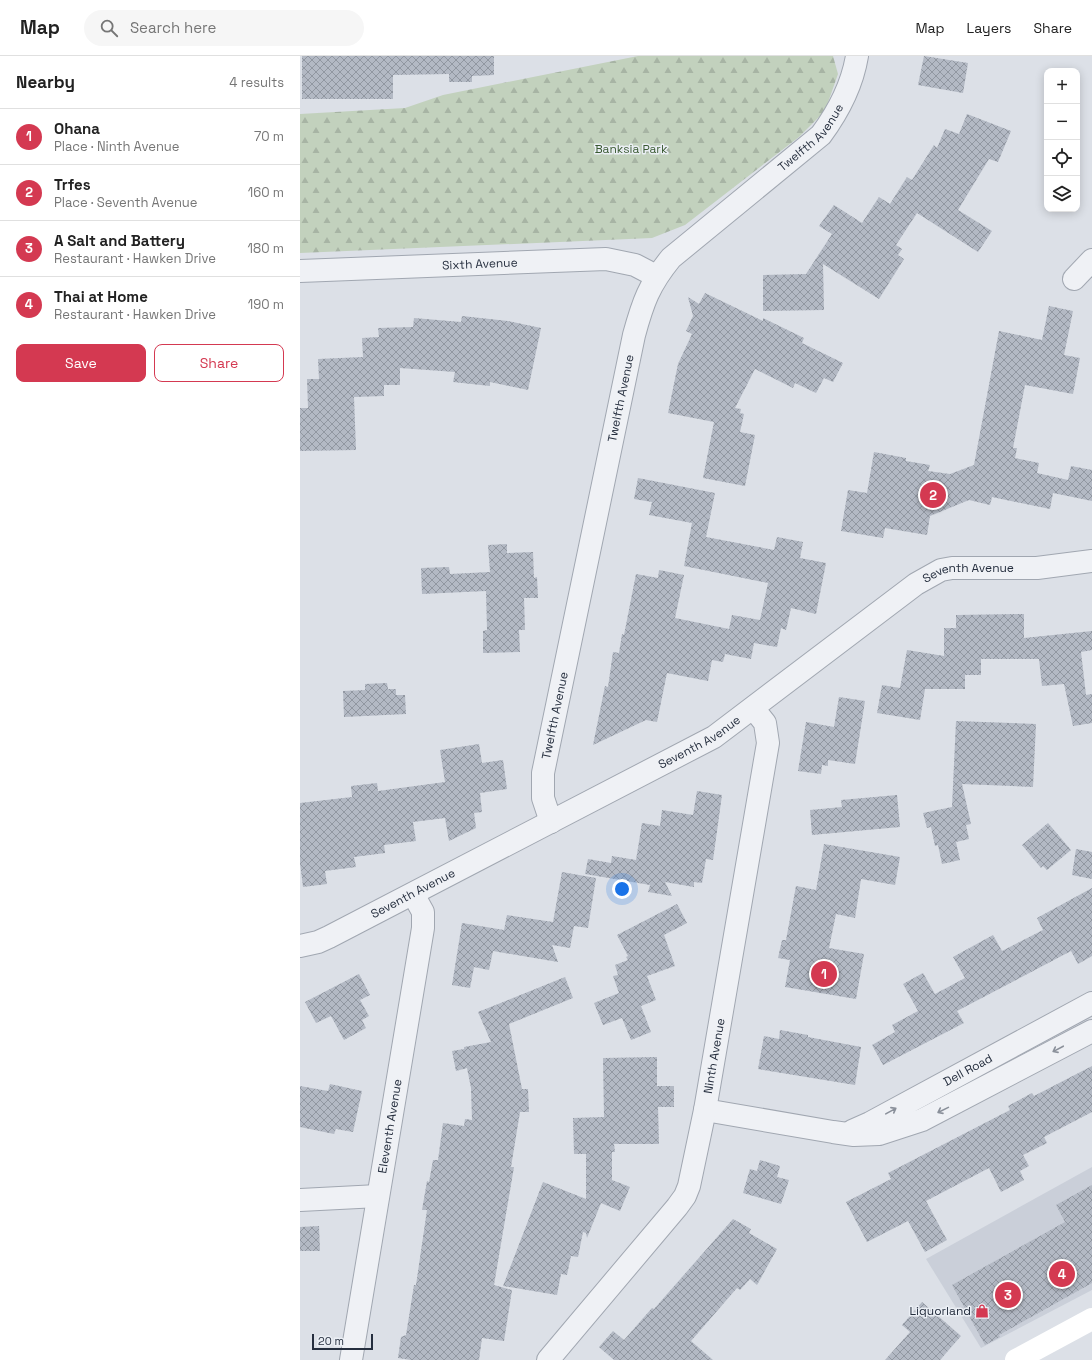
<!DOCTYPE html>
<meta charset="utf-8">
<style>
:root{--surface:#fff;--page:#f6f6f6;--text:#222;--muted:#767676;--line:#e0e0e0;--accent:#d43951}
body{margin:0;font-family:"Space Grotesk",sans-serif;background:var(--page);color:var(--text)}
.controls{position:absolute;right:12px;top:12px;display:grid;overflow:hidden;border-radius:8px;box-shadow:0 2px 10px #0003}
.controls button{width:36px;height:36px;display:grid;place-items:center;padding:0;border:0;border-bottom:1px solid var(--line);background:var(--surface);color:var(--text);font:20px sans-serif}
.scale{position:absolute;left:12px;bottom:10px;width:61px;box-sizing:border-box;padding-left:4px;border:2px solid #252e3e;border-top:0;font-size:11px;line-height:14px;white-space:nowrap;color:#252e3e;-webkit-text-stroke:3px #ebeff5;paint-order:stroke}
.you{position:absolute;left:322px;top:833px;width:14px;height:14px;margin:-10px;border:3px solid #fff;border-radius:50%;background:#1a73e8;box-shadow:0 0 0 6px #1a73e833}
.badge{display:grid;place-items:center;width:26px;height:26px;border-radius:50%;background:var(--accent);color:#fff;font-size:13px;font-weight:700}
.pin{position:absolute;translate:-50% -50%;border:2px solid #fff;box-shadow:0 1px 4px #0006}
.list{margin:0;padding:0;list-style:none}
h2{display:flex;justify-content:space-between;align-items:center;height:52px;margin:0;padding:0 16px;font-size:17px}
h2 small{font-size:13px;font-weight:400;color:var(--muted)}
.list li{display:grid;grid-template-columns:26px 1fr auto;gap:12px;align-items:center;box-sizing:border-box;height:56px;padding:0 16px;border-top:1px solid var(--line)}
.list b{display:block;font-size:15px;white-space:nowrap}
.list p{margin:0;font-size:13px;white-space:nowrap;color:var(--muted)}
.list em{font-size:13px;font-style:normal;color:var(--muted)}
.actions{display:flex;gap:8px;padding:12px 16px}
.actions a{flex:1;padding:9px 0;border:1px solid var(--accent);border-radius:8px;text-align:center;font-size:14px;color:var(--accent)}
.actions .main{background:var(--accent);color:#fff}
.icon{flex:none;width:22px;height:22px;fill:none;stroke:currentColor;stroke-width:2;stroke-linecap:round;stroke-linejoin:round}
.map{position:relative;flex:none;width:792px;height:1304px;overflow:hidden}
header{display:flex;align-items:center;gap:24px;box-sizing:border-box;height:56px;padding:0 20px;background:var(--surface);border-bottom:1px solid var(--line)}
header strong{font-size:19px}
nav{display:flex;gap:22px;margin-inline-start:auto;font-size:14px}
.search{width:280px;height:36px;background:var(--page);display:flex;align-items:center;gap:10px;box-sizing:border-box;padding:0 14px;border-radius:22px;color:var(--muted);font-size:15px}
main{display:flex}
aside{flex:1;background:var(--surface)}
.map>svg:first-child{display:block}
.built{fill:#cacfd9}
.forest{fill:url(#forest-firs)}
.building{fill:url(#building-cross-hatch)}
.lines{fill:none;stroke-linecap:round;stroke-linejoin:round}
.street-casing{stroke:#a1a7b1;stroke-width:24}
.street{stroke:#eff1f5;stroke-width:22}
.secondary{stroke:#fff;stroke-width:22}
.oneway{stroke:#8a909a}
.labels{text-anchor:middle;stroke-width:3;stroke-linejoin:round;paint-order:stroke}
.street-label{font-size:12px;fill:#252e3e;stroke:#ebeff5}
.park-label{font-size:12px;fill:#3a5a32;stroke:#ebeff5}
.poi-label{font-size:12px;fill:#252e3e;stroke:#ebeff5;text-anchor:end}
</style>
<header>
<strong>Map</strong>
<div class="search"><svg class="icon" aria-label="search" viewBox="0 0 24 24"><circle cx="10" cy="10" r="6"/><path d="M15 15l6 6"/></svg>Search here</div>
<nav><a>Map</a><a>Layers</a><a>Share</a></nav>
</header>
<main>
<aside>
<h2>Nearby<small>4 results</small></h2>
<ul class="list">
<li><span class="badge">1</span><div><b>Ohana</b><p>Place · Ninth Avenue</p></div><em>70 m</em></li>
<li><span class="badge">2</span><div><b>Trfes</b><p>Place · Seventh Avenue</p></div><em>160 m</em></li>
<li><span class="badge">3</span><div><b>A Salt and Battery</b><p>Restaurant · Hawken Drive</p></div><em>180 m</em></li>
<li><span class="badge">4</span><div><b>Thai at Home</b><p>Restaurant · Hawken Drive</p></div><em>190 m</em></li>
</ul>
<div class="actions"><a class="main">Save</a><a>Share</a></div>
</aside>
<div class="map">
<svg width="792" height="1304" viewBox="0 0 792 1304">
<defs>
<pattern id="forest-firs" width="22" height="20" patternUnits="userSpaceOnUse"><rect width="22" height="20" fill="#c2d1bd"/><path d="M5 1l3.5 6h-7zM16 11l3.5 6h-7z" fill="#a7b4a4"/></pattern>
<pattern id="building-cross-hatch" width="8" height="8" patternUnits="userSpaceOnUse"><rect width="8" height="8" fill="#b3b9c4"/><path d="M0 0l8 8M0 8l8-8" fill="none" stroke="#9197a1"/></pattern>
</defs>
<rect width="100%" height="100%" fill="#dce0e7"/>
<!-- built -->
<polygon class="built" points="792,1111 792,1234 681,1292 626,1203"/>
<!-- forest -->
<polygon class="forest" points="338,0 533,0 538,18 525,55 499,81 385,169 352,182 0,197 0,58 105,52 143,39"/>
<!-- building -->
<g class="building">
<polygon points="2,0 194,0 194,19 172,20 172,26 149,26 149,18 93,19 93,43 2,43"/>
<polygon points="624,0 668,7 663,37 618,29"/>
<polygon points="667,58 711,75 698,106 689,103 658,154 692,175 678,196 617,157 596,189 602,193 598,199 604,203 579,243 523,208 524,254 463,255 463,219 506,218 532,178 519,170 534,149 562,167 579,141 590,148 607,121 612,124 634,89 637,92 645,73 659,78"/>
<polygon points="405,237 463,265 463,262 504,282 502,287 543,307 533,326 524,322 516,337 495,327 493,332 455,313 435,352 441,353 440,357 444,358 440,376 455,379 445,430 403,422 414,366 368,357 378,308 392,278 386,275 393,260 388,241 399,248"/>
<polygon points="749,250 773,255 764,299 780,302 773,338 725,329 713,392 717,392 715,402 739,407 737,417 768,424 771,410 792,414 792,445 753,437 750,453 692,441 690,449 669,444 630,460 627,479 585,472 583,482 541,475 548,434 567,437 574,396 606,402 606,405 630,409 628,415 650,418 674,409 699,275 742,284"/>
<polygon points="162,260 208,265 241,272 228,334 190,326 190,330 153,326 155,316 100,312 100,329 84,329 84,340 54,341 56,394 0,395 0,352 8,352 7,323 19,323 18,303 63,301 62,282 79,281 78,272 113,271 114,262 161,266"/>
<polygon points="338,422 415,437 406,481 474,494 477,481 503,486 500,502 526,507 516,558 491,552 486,574 481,572 477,591 454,587 451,603 425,598 423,606 412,604 408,625 367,617 357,666 346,664 293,689 305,630 308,631 313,596 319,597 322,578 324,579 336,518 358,522 359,514 384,519 375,562 429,573 432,559 460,564 468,527 384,510 392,467 349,459 352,446 334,443"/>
<polygon points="207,488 207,497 233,496 234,522 237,521 238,542 224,542 225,574 219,574 220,596 183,597 183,575 187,574 186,535 122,538 121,512 149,511 150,518 190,516 188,489"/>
<polygon points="724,558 724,582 792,575 792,594 781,596 786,639 792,638 792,667 773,670 764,628 742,630 739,603 681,603 681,619 665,619 665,633 625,633 620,664 577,657 582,629 600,632 607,594 644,600 644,572 656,572 656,559"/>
<polygon points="87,627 88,633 96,633 96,639 105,639 106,658 44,661 43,635 65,634 65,628"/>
<polygon points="539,641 565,645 555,708 528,704 528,710 522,709 521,718 498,715 506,666 534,671"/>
<polygon points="656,665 736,668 733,731 662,728 671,768 666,769 669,783 656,786 660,804 642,808 638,789 635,790 631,771 627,772 623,757 652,751"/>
<polygon points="179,688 182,707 203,704 207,733 180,737 182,756 174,757 176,772 149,785 145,762 113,766 116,785 84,789 85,797 54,801 56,811 25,815 27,828 3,831 0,807 0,747 52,741 51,730 77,727 78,735 145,726 140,694"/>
<polygon points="397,735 422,739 413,804 406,803 402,827 394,826 394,831 365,826 372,840 348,836 350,829 285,818 288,803 311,807 312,800 336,804 342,767 360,770 362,754 393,759"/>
<polygon points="597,739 600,771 512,779 510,754 542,751 541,744"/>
<polygon points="748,767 771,794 747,814 743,810 741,812 722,789"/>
<polygon points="524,788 600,801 595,829 561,823 555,862 536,858 529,892 564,898 556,943 485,931 490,904 478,902 482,884 486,884 496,830 516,834"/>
<polygon points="776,793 792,796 792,823 772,819"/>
<polygon points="262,816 296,822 288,872 274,870 270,892 252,889 258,906 193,895 189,914 174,911 170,932 152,929 162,867 204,874 207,859 253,866"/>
<polygon points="792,832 792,900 778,908 771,895 657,955 664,967 583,1009 572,989 595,976 592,969 618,955 603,928 623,917 635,938 665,922 653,901 693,879 702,895 743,874 737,862"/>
<polygon points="377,848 387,867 364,879 375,910 347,920 356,944 341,950 351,976 331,984 322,962 303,969 294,947 319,937 313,920 318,919 315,909 328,904 326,901 328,900 317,879"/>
<polygon points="59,918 70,939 60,944 69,960 62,964 66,972 44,984 31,960 16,967 5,946"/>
<polygon points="265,921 273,942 209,968 222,1033 228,1033 229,1056 220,1056 211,1111 214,1111 194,1229 212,1234 204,1285 182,1282 179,1304 111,1304 98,1302 101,1281 106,1279 114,1229 116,1229 127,1154 122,1154 127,1125 129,1126 133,1104 138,1104 143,1067 164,1070 165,1063 172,1064 171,1032 167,1012 156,1015 152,995 164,993 164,991 191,986 178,956"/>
<polygon points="480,974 508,979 508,981 561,991 555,1029 458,1013 464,980 479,983"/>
<polygon points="357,1001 357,1030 374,1030 374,1051 358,1051 359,1088 314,1088 315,1096 312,1096 312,1124 330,1131 320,1155 301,1147 287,1182 286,1177 283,1176 278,1201 271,1200 267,1219 261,1218 257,1239 203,1230 243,1126 286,1143 286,1098 274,1098 273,1062 304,1061 303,1002"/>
<polygon points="792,1010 792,1056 744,1081 747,1087 723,1099 729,1110 720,1115 724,1124 701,1136 689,1112 626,1145 647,1184 625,1196 608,1165 567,1186 546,1146 591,1123 588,1117 710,1054 708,1050 732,1037 734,1040"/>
<polygon points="30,1028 62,1035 53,1076 36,1073 34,1078 0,1071 0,1030 28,1035"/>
<polygon points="460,1104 480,1110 477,1121 489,1124 481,1148 443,1137 450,1113 457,1115"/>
<polygon points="792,1129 792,1227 699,1279 700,1281 685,1289 652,1229 765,1166 756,1149"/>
<polygon points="433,1163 451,1173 449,1177 477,1193 457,1229 450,1223 440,1234 437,1232 391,1285 413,1304 314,1304 299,1291 313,1275 324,1284 352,1252 354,1253"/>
<polygon points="19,1170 20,1195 0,1195 0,1171"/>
<polygon points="622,1246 661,1280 640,1304 585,1304 610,1276 602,1269"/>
</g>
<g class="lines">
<!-- street casing -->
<g class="street-casing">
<g id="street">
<path id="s1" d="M0,215L306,203L335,209L356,220"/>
<polyline points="774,223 792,204"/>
<path id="s2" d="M251,766L243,742V717L334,279C343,246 349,229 371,202L521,79C538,56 552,30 557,0"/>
<path id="s3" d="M0,890L18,886L29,881L414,681L616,528L641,514L652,512H737L792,505"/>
<polyline points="405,1054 533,1076 554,1079 579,1078 622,1064 792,975"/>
<path id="s4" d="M552,1075L570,1067L792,947"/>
<polyline points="0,1144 78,1140"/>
<path id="s5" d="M51,1304L123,872V856L113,838"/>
<path id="s6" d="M248,1304L377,1151L385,1140L389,1130L405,1054L468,687L465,667L453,652"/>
</g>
</g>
<!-- street -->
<use href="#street" class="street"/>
<!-- secondary -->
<polyline class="secondary" points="716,1304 792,1263"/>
</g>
<!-- one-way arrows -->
<defs><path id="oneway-shaft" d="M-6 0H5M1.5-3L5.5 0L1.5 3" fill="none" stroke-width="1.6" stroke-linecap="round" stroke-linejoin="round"/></defs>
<g class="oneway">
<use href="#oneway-shaft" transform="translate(758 993) rotate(152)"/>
<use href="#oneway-shaft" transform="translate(643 1054) rotate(154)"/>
<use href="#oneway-shaft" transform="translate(591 1055) rotate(-29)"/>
</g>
<!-- icons -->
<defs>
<g id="shop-bare" transform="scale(1.08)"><path d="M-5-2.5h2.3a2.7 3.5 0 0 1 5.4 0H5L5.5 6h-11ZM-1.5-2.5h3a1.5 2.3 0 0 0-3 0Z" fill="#d43951" stroke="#ebeff5" stroke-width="2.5" paint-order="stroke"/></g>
</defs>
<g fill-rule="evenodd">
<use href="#shop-bare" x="682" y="1255"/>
</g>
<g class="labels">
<!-- street labels -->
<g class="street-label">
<text dy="4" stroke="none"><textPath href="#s2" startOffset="769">Twelfth Avenue</textPath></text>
<text dy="4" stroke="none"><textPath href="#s1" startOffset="180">Sixth Avenue</textPath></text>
<text dy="4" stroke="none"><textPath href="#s2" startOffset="433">Twelfth Avenue</textPath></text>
<text dy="4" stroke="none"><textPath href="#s3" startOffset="773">Seventh Avenue</textPath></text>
<text dy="4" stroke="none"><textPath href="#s2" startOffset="109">Twelfth Avenue</textPath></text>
<text dy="4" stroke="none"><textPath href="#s3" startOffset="449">Seventh Avenue</textPath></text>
<text dy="4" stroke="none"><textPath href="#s3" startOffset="125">Seventh Avenue</textPath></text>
<text dy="4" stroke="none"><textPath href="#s6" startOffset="357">Ninth Avenue</textPath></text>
<text dy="4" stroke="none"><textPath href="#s4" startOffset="131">Dell Road</textPath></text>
<text dy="4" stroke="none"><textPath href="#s5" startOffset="237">Eleventh Avenue</textPath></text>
</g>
<!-- park labels -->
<g class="park-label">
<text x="331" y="97">Banksia Park</text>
</g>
<!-- poi labels -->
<g class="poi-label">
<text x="671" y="1259">Liquorland</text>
</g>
</g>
</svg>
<div class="controls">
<button>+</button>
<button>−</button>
<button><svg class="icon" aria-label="locate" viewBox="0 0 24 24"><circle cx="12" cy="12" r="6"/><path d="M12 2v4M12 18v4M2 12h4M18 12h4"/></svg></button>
<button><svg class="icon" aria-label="layers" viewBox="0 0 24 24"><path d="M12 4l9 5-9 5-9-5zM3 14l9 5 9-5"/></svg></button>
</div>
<div class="scale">20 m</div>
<div class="you"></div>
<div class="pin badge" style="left:524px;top:918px">1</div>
<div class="pin badge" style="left:633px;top:439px">2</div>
<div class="pin badge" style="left:708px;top:1239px">3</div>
<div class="pin badge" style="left:762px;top:1218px">4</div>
</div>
</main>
